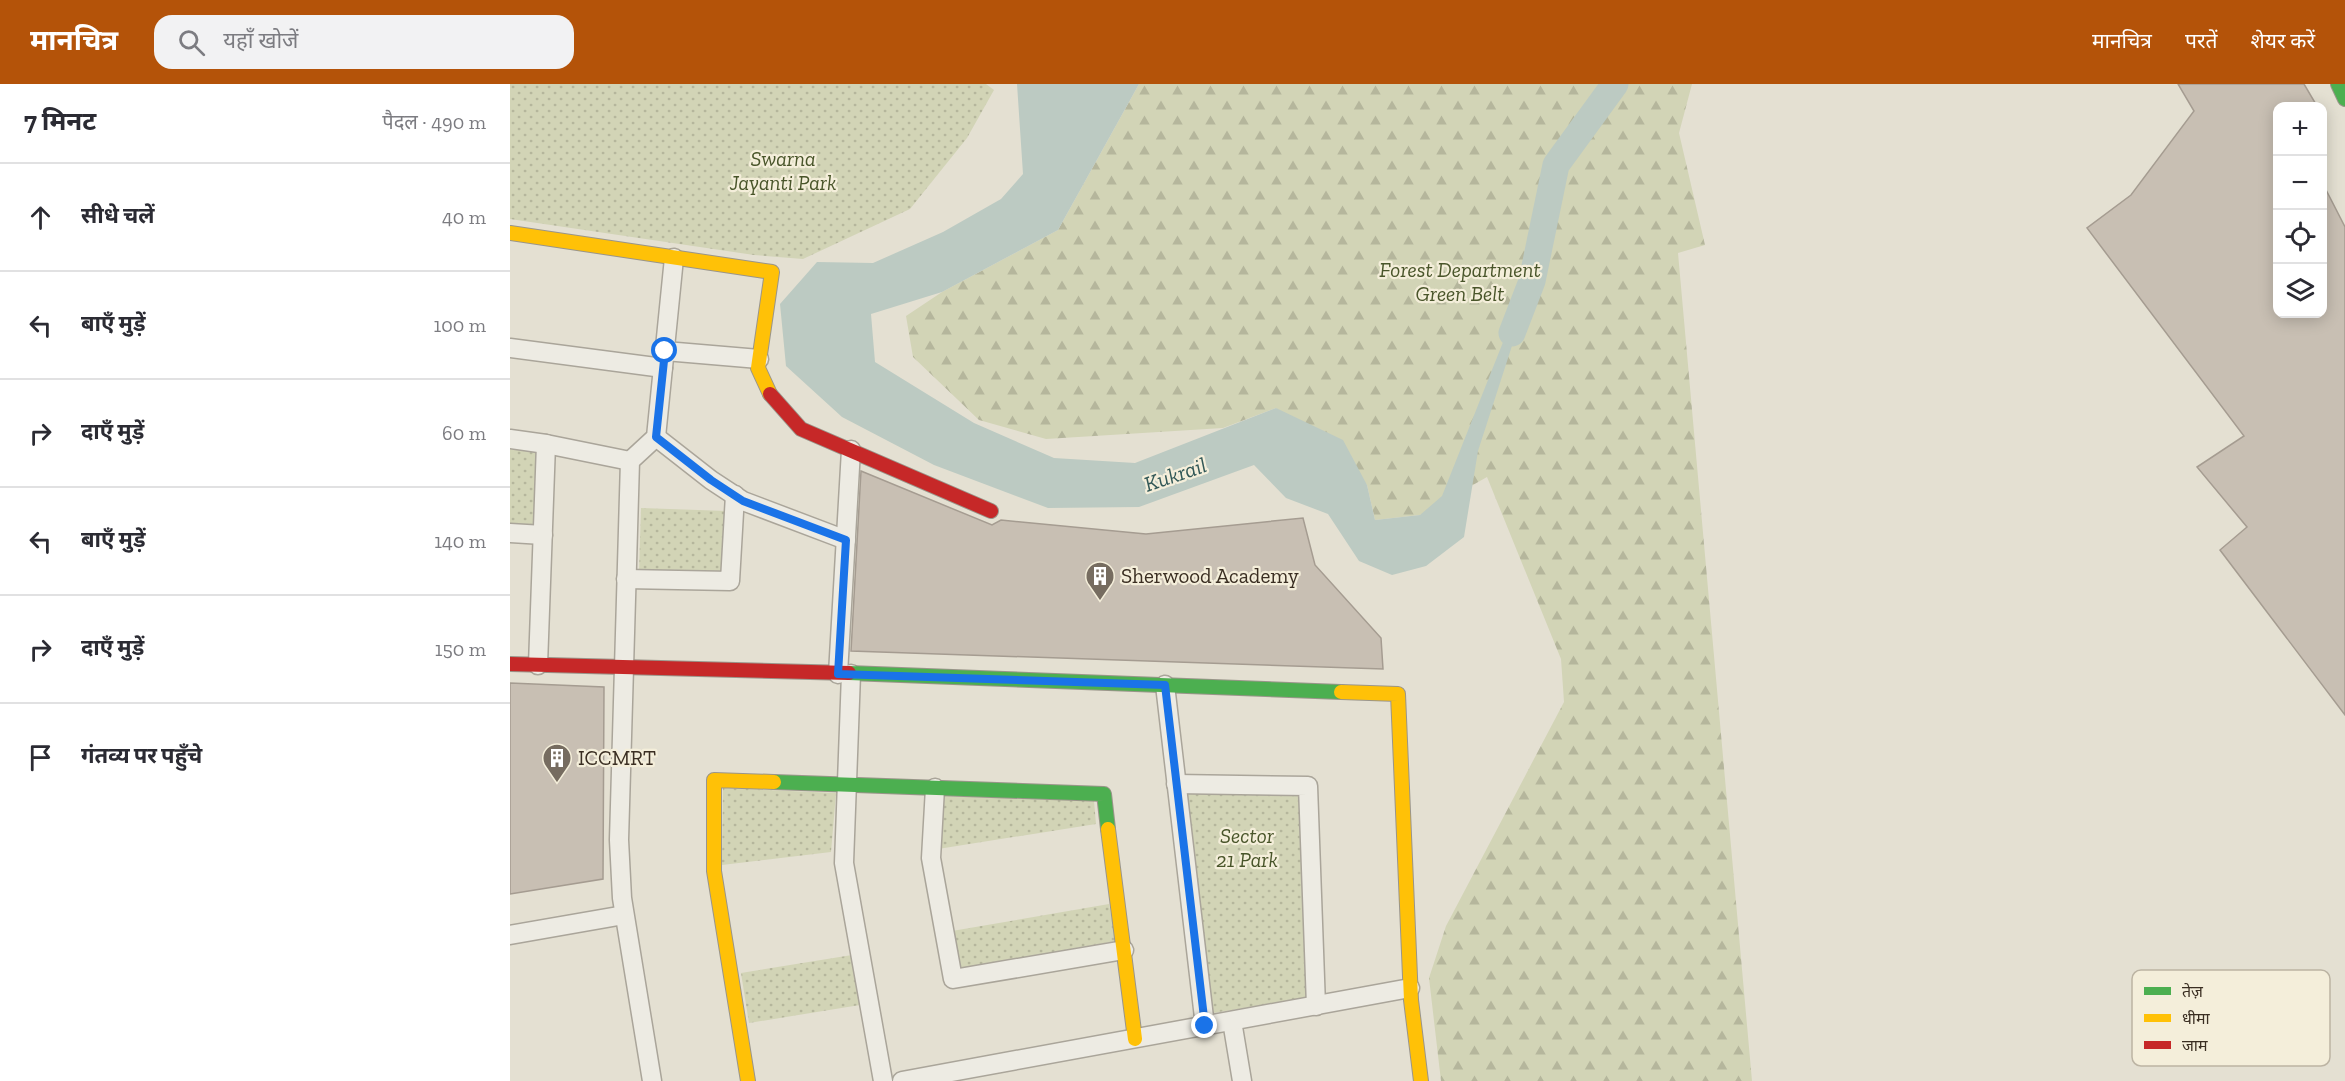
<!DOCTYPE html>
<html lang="hi">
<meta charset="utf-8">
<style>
:root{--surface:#fff;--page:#f2f2f3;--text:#2b2b33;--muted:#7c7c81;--line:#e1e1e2;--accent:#b45309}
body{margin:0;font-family:"Zilla Slab","Noto Sans Devanagari",serif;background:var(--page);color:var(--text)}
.controls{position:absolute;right:18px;top:18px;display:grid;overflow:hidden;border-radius:12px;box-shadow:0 3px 15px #0003}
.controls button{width:54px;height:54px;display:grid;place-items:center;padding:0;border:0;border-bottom:2px solid var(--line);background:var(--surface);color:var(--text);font:30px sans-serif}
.stop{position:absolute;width:18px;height:18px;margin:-14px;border:4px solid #1a73e8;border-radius:50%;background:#fff}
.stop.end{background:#1a73e8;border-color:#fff;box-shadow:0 2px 6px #0008}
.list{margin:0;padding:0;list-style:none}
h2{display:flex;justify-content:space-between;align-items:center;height:78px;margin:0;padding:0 24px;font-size:26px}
h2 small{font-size:20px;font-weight:400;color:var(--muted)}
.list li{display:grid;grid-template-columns:39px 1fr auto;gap:18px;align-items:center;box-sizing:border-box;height:108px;padding:0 24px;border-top:2px solid var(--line)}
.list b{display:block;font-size:22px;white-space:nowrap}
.list em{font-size:20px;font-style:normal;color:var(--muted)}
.icon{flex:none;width:33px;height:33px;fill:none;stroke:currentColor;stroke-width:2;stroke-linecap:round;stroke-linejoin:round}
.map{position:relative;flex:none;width:1835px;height:997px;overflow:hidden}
header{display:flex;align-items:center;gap:36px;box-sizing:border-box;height:84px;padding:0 30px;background:var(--accent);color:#fff}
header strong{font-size:28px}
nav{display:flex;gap:33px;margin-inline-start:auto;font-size:21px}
.search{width:420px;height:54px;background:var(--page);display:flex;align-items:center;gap:15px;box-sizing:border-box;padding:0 21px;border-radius:18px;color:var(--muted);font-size:22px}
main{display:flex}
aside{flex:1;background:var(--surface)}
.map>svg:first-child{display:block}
.grass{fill:url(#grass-dots)}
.forest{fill:url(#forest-firs)}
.water{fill:#bccac2}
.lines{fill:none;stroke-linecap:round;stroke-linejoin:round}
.river{stroke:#bccac2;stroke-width:27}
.building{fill:#c8bfb3;stroke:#a59c91;stroke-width:1.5}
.street-casing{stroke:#aaa59a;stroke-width:21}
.fast-casing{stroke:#9a958a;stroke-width:16}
.slow-casing{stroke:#9a958a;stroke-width:16}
.jam-casing{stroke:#9a958a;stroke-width:16}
.street{stroke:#edebe3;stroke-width:18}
.fast{stroke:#4caf50;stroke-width:14}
.slow{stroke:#ffc107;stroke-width:14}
.jam{stroke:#c62828;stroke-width:14}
.route{stroke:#1a73e8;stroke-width:8}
.labels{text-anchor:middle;stroke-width:4.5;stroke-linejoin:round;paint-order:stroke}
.park-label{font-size:21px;font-style:italic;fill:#49552a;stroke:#f4eeda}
.poi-label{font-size:21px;fill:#3a2e22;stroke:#f4eeda;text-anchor:start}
.water-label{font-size:22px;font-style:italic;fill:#325857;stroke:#f4eeda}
.key{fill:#f4eeda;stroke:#bcb4a3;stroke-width:1.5}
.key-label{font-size:16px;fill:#3a2e22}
</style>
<header>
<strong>मानचित्र</strong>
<div class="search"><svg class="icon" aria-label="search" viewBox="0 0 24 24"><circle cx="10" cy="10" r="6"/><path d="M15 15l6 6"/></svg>यहाँ खोजें</div>
<nav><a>मानचित्र</a><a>परतें</a><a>शेयर करें</a></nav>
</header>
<main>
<aside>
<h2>7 मिनट<small>पैदल · 490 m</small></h2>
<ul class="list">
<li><svg class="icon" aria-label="ahead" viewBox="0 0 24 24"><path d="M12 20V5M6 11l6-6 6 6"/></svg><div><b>सीधे चलें</b></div><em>40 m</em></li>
<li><svg class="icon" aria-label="left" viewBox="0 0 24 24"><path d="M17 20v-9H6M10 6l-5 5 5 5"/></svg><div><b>बाएँ मुड़ें</b></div><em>100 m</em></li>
<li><svg class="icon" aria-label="right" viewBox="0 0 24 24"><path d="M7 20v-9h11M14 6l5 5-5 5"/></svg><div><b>दाएँ मुड़ें</b></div><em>60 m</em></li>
<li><svg class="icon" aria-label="left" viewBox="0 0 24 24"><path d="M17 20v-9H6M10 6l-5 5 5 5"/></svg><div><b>बाएँ मुड़ें</b></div><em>140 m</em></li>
<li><svg class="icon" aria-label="right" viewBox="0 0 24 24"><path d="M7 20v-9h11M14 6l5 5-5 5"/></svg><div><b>दाएँ मुड़ें</b></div><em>150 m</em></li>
<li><svg class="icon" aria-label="arrive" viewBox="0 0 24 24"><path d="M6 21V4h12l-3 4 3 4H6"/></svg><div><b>गंतव्य पर पहुँचे</b></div></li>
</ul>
</aside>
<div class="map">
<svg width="1835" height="997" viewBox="0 0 1835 997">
<defs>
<pattern id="grass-dots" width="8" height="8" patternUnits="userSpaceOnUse" patternTransform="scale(1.5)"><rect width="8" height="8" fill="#d2d4b6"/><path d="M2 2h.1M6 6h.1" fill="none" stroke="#b5b69c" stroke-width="1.8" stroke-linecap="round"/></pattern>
<pattern id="forest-firs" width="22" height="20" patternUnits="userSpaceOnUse" patternTransform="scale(1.5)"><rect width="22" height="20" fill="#d2d4b6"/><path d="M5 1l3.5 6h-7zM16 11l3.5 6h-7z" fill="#b5b69c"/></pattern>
</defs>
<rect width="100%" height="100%" fill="#e4e0d2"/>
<!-- grass -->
<g class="grass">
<polygon points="0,0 476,0 484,6 457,54 400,125 293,175 244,171 0,135"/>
<polygon points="0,365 27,368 23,441 0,439"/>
<polygon points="131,424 217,427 215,492 129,489"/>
<polygon points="213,704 326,709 321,768 212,781"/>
<polygon points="676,710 789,711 796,914 703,929"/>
<polygon points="431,712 584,717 586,740 428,765"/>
<polygon points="599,820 606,857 449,885 442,847"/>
<polygon points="342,871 350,921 239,939 231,889"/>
</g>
<!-- forest -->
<polygon class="forest" points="629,0 1182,0 1169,49 1195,161 1168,169 1242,997 931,997 919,894 936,842 1054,618 1051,575 977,393 910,431 865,436 857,401 766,324 713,344 536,355 469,336 403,273 396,232 432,208 548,146"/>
<!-- water -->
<polygon class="water" points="507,0 629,0 548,146 432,208 361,230 365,278 464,339 544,374 625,379 766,324 833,356 857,401 865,436 910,431 932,412 1003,233 1015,215 1010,237 968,367 954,453 916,482 882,491 849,477 818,430 776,414 744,381 629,423 538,424 424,381 332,333 276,282 270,220 307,178 363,179 433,148 491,115 513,90"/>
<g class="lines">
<!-- river -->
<polyline class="river" points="1002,249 1022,197 1046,81 1105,0"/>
</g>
<!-- building -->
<g class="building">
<polygon points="1668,0 1794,0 1807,22 1767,22 1767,230 1812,230 1812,98 1835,143 1835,631 1710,466 1737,443 1687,383 1734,352 1577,144 1621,111 1684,27"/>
<polygon points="351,387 482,441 491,436 636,450 793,434 805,481 871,554 873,585 341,567"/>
<polygon points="0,599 94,603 93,795 0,810"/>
</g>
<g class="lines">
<!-- street casing -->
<g class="street-casing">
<g id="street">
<polyline points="0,264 153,284"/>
<polyline points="155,267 249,275"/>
<polyline points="146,353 201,396 233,417 336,456"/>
<polyline points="0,355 36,360 120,377"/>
<polyline points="0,449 33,451"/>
<polyline points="116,495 220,497 225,411"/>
<polyline points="28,581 36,360"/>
<polyline points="328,590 341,366"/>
<polyline points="341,590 334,779 373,997"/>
<polyline points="655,601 695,942"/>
<polyline points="666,700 798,702 806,922"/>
<polyline points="425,704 421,774 443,895 614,866"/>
<polyline points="0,851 114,831"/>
<polyline points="722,937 732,997"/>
<polyline points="142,997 112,814 109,756 120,377 146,353 164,174"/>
<polyline points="392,997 900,904"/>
</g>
</g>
<!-- fast casing -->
<g class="fast-casing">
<g id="fast">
<polyline points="1828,0 1835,15"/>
<polyline points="339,589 831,608"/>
<polyline points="264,698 594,710 598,745"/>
</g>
</g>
<!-- slow casing -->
<g class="slow-casing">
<g id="slow">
<polyline points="0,149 262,188 248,284 260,310"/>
<polyline points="831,608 888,610 901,916 911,997"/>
<polyline points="598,745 625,955"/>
<polyline points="238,997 204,787 204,696 264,698"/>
</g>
</g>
<!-- jam casing -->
<g class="jam-casing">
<g id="jam">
<polyline points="260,310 291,345 481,427"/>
<polyline points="0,580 339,589"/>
</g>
</g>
<!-- street -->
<use href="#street" class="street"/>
<!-- fast -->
<use href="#fast" class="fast"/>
<!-- slow -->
<use href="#slow" class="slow"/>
<!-- jam -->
<use href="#jam" class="jam"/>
</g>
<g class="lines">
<!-- route -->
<polyline class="route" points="155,267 146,353 201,396 233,417 336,456 328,590 655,601 695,942"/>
</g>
<!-- icons -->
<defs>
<g id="building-pin" transform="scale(1.5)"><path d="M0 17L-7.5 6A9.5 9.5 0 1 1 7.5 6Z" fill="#766c60" stroke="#f4eeda"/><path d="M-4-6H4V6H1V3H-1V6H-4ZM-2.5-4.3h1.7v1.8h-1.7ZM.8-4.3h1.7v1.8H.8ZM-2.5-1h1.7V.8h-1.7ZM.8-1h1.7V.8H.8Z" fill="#fff"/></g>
</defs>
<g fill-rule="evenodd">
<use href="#building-pin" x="590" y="492"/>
<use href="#building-pin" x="47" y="674"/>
</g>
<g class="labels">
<!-- park labels -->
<g class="park-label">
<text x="273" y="82">Swarna<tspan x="273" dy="24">Jayanti Park</tspan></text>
<text x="950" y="193">Forest Department<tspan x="950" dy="24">Green Belt</tspan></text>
<text x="737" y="759">Sector<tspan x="737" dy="24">21 Park</tspan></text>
</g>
<!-- poi labels -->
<g class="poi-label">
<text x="611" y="499">Sherwood Academy</text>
<text x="68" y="681">ICCMRT</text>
</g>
<!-- water labels -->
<g class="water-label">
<text transform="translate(665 390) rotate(-19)" y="8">Kukrail</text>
</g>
</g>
<!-- legend -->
<rect x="1622" y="886" width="198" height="96" rx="9" class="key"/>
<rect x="1634" y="903" width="27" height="8" fill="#4caf50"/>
<rect x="1634" y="930" width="27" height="8" fill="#ffc107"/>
<rect x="1634" y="957" width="27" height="8" fill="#c62828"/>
<g class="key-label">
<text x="1672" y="913">तेज़</text>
<text x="1672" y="940">धीमा</text>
<text x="1672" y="967">जाम</text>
</g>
</svg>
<div class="controls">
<button>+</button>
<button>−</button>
<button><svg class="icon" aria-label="locate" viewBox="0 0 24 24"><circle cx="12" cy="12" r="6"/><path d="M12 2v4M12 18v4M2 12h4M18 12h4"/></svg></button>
<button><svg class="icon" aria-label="layers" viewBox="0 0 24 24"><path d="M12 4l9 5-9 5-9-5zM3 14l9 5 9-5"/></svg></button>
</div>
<div class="stop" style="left:155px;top:267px"></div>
<div class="stop end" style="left:695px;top:942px"></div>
</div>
</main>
